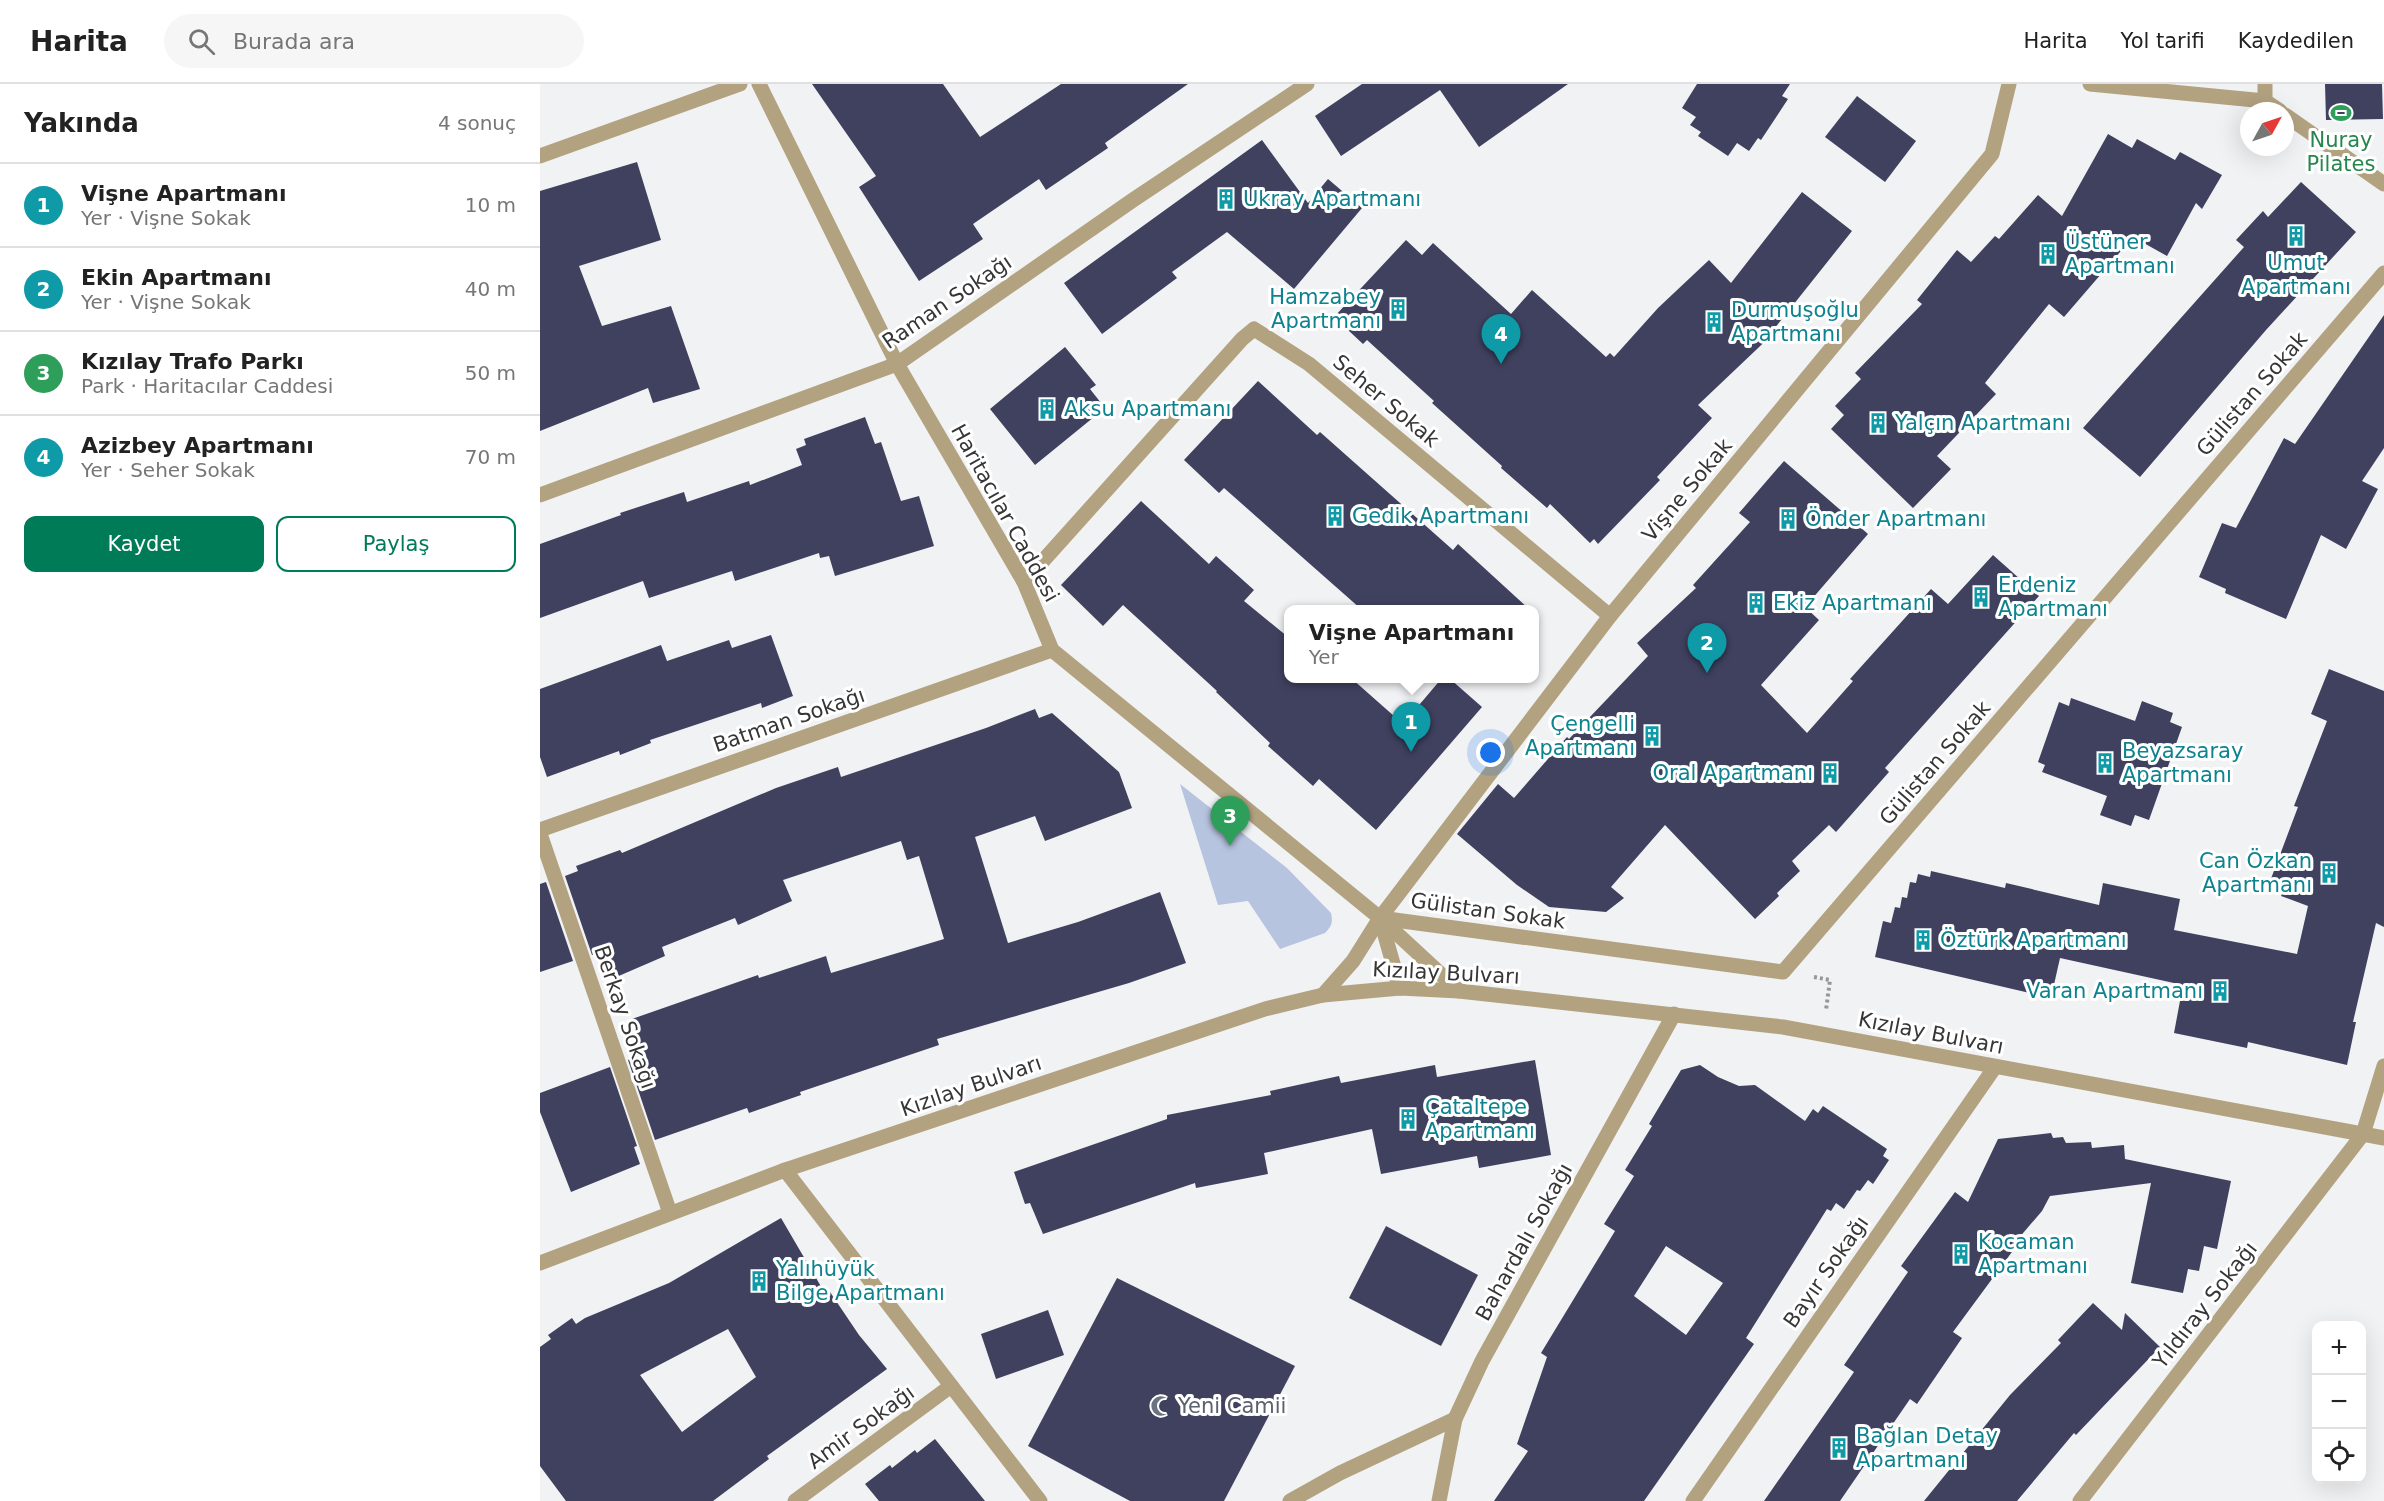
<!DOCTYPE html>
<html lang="tr">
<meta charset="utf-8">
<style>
:root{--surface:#fff;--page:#f6f6f6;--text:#222;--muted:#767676;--line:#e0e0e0;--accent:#007b58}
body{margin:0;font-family:"DejaVu Sans",sans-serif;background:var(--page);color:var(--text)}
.controls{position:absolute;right:18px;bottom:18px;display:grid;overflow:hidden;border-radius:12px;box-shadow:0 6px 24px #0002}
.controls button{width:54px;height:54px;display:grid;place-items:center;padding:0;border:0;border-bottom:2px solid var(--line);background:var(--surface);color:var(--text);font:30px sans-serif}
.compass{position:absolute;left:1700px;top:18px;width:54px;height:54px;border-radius:50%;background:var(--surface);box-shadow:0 6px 24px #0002;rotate:50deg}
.you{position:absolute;left:951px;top:669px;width:21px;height:21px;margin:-15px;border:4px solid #fff;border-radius:50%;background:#1a73e8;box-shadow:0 0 0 9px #1a73e833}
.badge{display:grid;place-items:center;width:39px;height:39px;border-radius:50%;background:var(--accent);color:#fff;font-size:20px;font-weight:700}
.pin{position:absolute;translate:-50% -50px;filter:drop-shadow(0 2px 3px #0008)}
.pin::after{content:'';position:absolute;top:32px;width:21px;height:18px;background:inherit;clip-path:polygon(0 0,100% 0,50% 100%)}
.popup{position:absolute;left:744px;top:521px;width:255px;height:78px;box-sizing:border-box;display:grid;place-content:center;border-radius:12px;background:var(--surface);filter:drop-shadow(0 2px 4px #0005);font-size:20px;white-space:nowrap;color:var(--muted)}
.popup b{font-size:22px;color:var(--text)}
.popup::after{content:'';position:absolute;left:50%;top:100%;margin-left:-12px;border:12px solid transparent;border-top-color:var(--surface)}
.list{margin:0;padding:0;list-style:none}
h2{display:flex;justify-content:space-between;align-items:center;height:78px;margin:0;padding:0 24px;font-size:26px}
h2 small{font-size:20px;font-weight:400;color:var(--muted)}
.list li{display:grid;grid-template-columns:39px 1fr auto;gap:18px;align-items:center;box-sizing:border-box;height:84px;padding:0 24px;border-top:2px solid var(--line)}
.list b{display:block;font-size:22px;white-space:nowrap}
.list p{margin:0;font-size:20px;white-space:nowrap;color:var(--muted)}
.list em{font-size:20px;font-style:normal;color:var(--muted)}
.actions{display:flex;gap:12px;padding:18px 24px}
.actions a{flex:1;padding:14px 0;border:2px solid var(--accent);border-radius:12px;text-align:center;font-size:21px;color:var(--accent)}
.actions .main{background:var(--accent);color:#fff}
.icon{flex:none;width:33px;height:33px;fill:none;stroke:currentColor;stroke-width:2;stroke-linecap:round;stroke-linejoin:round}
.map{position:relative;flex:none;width:1844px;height:1417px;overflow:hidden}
header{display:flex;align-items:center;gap:36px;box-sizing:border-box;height:84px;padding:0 30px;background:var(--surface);border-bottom:2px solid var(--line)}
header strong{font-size:28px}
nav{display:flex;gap:33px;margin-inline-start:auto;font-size:21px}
.search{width:420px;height:54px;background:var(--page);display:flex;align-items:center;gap:15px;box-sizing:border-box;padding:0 21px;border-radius:33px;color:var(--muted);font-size:22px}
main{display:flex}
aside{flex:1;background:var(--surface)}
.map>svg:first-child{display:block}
.green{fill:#b7c4df}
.building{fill:#3f415f;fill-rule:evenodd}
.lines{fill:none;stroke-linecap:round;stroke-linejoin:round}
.path{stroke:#979799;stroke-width:4;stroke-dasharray:3 3;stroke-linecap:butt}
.minor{stroke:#b2a280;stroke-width:15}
.tertiary{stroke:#b2a280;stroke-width:15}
.labels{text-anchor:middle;stroke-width:6;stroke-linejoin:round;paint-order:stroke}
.leisure-label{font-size:21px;fill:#27864d;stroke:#fff}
.culture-label{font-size:21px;fill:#0d838f;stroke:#fff;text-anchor:start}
.street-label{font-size:21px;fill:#363637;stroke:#fff}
.worship-label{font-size:21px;fill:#5b616d;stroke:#fff;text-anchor:start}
</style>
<header>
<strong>Harita</strong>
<div class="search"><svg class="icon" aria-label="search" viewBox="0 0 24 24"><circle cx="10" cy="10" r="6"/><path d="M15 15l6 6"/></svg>Burada ara</div>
<nav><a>Harita</a><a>Yol tarifi</a><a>Kaydedilen</a></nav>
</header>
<main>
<aside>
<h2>Yakında<small>4 sonuç</small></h2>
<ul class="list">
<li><span class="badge" style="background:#0f9aa8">1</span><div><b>Vişne Apartmanı</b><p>Yer · Vişne Sokak</p></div><em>10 m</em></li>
<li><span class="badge" style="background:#0f9aa8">2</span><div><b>Ekin Apartmanı</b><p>Yer · Vişne Sokak</p></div><em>40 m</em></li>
<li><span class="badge" style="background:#2e9e5b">3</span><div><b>Kızılay Trafo Parkı</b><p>Park · Haritacılar Caddesi</p></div><em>50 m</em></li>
<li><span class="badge" style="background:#0f9aa8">4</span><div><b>Azizbey Apartmanı</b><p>Yer · Seher Sokak</p></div><em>70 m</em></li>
</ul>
<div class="actions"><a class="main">Kaydet</a><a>Paylaş</a></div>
</aside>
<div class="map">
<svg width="1844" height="1417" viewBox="0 0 1844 1417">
<rect width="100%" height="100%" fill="#f1f2f4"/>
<!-- green -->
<path class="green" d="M640,700L747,784L791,829C793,838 792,842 785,849L740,865L708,817L678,821Z"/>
<!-- building -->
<g class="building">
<polygon points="272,0 403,0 440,53 521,0 648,0 565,59 568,64 506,106 499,95 433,140 443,155 379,197 319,103 336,92"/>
<polygon points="822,0 1028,0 939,63 900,6 801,72 775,32"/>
<polygon points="1157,0 1250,0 1242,12 1248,15 1221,56 1218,54 1209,67 1197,59 1188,72 1158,52 1161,48 1150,41 1156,33 1142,24"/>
<polygon points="1785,0 1842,0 1843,35 1786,36"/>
<polygon points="1317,12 1376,57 1345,98 1285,53"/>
<polygon points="1568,50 1592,64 1597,55 1635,76 1640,68 1682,91 1662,125 1656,119 1627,172 1593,153 1524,233 1509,220 1445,299 1456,310 1397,372 1411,385 1373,424 1291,345 1304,331 1295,322 1321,295 1315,289 1382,220 1377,216 1417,166 1431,178 1455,152 1459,155 1498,111 1522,132"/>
<polygon points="722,56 768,119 788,95 822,124 754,205 687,148 632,188 637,194 562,250 524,199"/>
<polygon points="97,78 121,156 39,182 62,242 131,222 160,305 113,319 108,304 0,347 0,107"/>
<polygon points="1761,98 1816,148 1726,246 1600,393 1543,344 1704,163 1696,156 1723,127 1728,133"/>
<polygon points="1262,108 1312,147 1234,245 1236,247 1158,321 1172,334 1117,393 1120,396 1058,460 1054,455 1050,459 1010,420 1007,424 961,384 962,382 892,319 894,317 827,256 823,260 794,233 866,156 882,171 893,159 971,230 992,206 1066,273 1070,269 1074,273 1118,224 1169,176 1191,199"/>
<polygon points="1844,231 1844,364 1822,397 1838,405 1806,465 1781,451 1746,535 1685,509 1686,505 1659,493 1682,439 1696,444 1744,354 1755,360"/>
<polygon points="525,263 556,301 550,305 565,324 495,381 450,325"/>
<polygon points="718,297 777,351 780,348 913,466 918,460 989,525 821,525 684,404 679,409 644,376"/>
<polygon points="325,333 335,360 341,358 361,417 379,412 394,462 295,492 289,472 280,474 279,469 195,497 192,487 109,514 103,497 0,534 0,460 81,431 80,429 144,408 147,418 209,397 210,401 262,381 256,365 266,361 264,355"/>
<polygon points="1244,377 1328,450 1265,523 1279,536 1221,601 1267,649 1313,597 1310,595 1391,505 1408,520 1453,471 1499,512 1345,684 1349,688 1296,748 1289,741 1252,777 1260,787 1237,809 1239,812 1215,835 1125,741 1071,803 1084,814 1066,828 1009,823 977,801 917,750 958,700 974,714 1027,653 1029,655 1108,572 1097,559 1156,504 1153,501 1210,438 1199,429"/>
<polygon points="601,417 669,480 676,472 714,506 704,517 748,553 748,594 811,594 863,640 902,594 909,594 942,623 836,746 779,695 773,702 728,662 730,659 676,608 677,607 583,521 563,542 521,501"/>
<polygon points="231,551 253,612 222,624 221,619 110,656 111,659 80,671 79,667 7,693 0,673 0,605 121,561 127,577 189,556 192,564"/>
<polygon points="1789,585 1844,607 1844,843 1836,839 1813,938 1816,938 1807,981 1708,958 1707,964 1634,949 1643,901 1520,874 1511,914 1335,873 1343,837 1351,839 1355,823 1360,824 1362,813 1367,814 1370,798 1376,799 1378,790 1390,793 1391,787 1465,804 1466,799 1559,821 1563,799 1640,815 1634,846 1757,870 1768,822 1741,812 1744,806 1729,800 1758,723 1754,722 1787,637 1771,630"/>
<polygon points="1531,614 1595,637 1602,617 1633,629 1630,638 1642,643 1609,736 1595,731 1591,742 1560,731 1567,712 1502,688 1505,681 1498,678 1519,618 1529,622"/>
<polygon points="495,625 499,634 512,629 579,688 592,724 505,757 495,732 435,753 468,859 538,838 620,808 646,879 589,899 397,955 399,961 260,1008 261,1011 209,1029 207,1024 115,1056 88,976 101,971 89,936 218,891 219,894 286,872 291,889 404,855 379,772 367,776 361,757 243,796 252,817 198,841 195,834 122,863 125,872 74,894 71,887 69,888 62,868 52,871 25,792 38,787 36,782 80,766 82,769 236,704 298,683 301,693 446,644"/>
<polygon points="6,798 33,877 0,888 0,800"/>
<polygon points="995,976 1011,1071 939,1084 937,1072 841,1090 832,1045 724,1069 728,1090 656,1104 655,1099 503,1150 490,1119 485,1120 474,1088 627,1035 627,1031 731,1011 730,1007 799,992 801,999 895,981 897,993"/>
<path d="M1160,981L1178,993L1199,1002L1215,1001L1265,1037L1273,1025L1278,1029L1283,1022L1347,1065L1343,1072L1349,1076L1333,1100L1328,1096L1320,1107L1317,1106L1304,1125L1296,1119L1291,1127L1287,1125L1206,1254L1214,1260L1104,1417H954L988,1367L977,1360L1007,1273L1001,1269L1075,1147L1064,1140L1094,1092L1085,1086L1112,1042L1109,1040L1141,986ZM1126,1162L1183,1199L1146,1251L1094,1212Z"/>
<polygon points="70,983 97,1062 94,1063 100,1080 31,1108 0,1028 0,1009"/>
<polygon points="1511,1049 1513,1054 1523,1053 1526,1059 1551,1058 1552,1064 1584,1061 1585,1075 1691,1097 1677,1165 1664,1162 1659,1187 1648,1185 1643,1209 1591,1199 1611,1099 1510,1112 1502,1127 1478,1155 1480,1157 1413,1248 1422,1254 1377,1320 1370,1315 1300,1417 1224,1417 1314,1288 1304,1281 1368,1188 1361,1182 1415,1108 1428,1118 1458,1055"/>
<path d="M241,1134L286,1211L290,1208L319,1251L347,1285L227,1372L229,1375L173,1417H26L0,1382V1263L11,1255L8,1251L32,1234L36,1240L45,1234L129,1199ZM188,1245L216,1293L142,1348L100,1291Z"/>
<polygon points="846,1142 938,1191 901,1262 809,1214"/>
<polygon points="577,1194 755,1282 684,1417 590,1417 488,1362"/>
<polygon points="1553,1219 1582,1246 1585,1229 1620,1263 1536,1351 1534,1349 1477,1417 1384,1417 1470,1311 1521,1259 1518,1256"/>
<polygon points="508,1226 524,1271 456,1295 441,1250"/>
<polygon points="395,1355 445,1417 339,1417 325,1400 350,1381 352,1384 375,1366 377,1369"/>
</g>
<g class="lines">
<!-- path -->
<polyline class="path" points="1274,893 1290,896 1286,926"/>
<!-- minor -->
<g class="minor">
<polyline points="1469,0 1452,70 1070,532 840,834 1243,888 1844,189"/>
<polyline points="1550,0 1725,17 1740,27"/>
<polyline points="1725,0 1725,17"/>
<polyline points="1745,31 1844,100"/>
<polyline points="0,72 200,0"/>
<polyline points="0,411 357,280 593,116 767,0"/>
<polyline points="484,498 702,255 714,245 769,280 1070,532"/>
<polyline points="0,746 512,566"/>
<polyline points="0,750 130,1129"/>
<polyline points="245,1086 500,1417"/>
<polyline points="255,1417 411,1302"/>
<polyline points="750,1417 800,1389 915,1335"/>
<polyline points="899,1417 915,1335 942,1277 1134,930"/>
<polyline points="1153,1417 1455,983"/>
<polyline points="1540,1417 1823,1050 1844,982"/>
</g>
<!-- tertiary -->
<g class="tertiary">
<polyline points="219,0 357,280 484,498 512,566 840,834 919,907"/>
<polyline points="840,834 860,904"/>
<polyline points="783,911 813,877 840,834"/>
<polyline points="0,1179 245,1086 725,925 783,911 860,904 919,907 1243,943 1844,1054"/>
</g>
</g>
<!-- icons -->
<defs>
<g id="stadium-bare" transform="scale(1.62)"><path d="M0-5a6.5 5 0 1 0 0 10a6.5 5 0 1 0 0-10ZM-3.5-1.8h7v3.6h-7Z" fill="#2e9e5b" stroke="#fff" stroke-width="2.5" paint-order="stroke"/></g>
<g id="building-bare" transform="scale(1.62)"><path d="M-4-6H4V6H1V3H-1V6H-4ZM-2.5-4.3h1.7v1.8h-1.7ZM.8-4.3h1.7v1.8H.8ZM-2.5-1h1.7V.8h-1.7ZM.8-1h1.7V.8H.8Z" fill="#0f9aa8" stroke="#fff" stroke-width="2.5" paint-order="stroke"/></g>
<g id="mosque-bare" transform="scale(1.62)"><path d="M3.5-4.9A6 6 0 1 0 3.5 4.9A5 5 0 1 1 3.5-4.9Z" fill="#6b7280" stroke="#fff" stroke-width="2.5" paint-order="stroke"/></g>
</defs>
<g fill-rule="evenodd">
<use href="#stadium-bare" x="1801" y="29"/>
<use href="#building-bare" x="686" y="115"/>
<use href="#building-bare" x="1756" y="152"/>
<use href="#building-bare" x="1508" y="170"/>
<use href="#building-bare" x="858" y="225"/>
<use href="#building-bare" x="1174" y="238"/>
<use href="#building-bare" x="507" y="325"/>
<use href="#building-bare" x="1338" y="339"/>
<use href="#building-bare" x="795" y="432"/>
<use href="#building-bare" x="1248" y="435"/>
<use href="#building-bare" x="1441" y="513"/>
<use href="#building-bare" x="1216" y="519"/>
<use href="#building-bare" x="1112" y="652"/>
<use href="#building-bare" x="1565" y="679"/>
<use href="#building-bare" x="1290" y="689"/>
<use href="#building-bare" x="1789" y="789"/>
<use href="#building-bare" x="1383" y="856"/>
<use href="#building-bare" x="1680" y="907"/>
<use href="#building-bare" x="868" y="1035"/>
<use href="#building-bare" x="1421" y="1170"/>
<use href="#building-bare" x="219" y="1197"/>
<use href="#mosque-bare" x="621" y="1322"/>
<use href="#building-bare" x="1299" y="1364"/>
</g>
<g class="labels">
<!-- leisure labels -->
<g class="leisure-label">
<text x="1801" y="63">Nuray<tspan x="1801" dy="24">Pilates</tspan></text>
</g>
<!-- culture labels -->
<g class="culture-label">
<text x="703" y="122">Ukray Apartmanı</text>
<text x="1525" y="165">Üstüner<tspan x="1525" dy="24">Apartmanı</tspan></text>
<text x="1756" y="186" text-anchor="middle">Umut<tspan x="1756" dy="24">Apartmanı</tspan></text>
<text x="841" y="220" text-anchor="end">Hamzabey<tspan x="841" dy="24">Apartmanı</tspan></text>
<text x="1191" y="233">Durmuşoğlu<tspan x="1191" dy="24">Apartmanı</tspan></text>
<text x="524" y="332">Aksu Apartmanı</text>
<text x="1355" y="346">Yalçın Apartmanı</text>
<text x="812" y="439">Gedik Apartmanı</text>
<text x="1265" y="442">Önder Apartmanı</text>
<text x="1458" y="508">Erdeniz<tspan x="1458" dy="24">Apartmanı</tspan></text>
<text x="1233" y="526">Ekiz Apartmanı</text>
<text x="1095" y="647" text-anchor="end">Çengelli<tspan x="1095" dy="24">Apartmanı</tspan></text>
<text x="1582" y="674">Beyazsaray<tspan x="1582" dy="24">Apartmanı</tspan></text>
<text x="1273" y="696" text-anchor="end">Oral Apartmanı</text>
<text x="1772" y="784" text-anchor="end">Can Özkan<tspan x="1772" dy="24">Apartmanı</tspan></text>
<text x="1400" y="863">Öztürk Apartmanı</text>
<text x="1663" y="914" text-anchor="end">Varan Apartmanı</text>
<text x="885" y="1030">Çataltepe<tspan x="885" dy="24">Apartmanı</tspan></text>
<text x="1438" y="1165">Kocaman<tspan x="1438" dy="24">Apartmanı</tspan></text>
<text x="236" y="1192">Yalıhüyük<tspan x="236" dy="24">Bilge Apartmanı</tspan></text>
<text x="1316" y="1359">Bağlan Detay<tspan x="1316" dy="24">Apartmanı</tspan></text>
</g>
<!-- street labels -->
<g class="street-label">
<text transform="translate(407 218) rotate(-34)" y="7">Raman Sokağı</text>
<text transform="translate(1712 310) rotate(-49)" y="7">Gülistan Sokak</text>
<text transform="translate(846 317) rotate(40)" y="7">Seher Sokak</text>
<text transform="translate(1147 406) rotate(-50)" y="7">Vişne Sokak</text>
<text transform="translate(465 429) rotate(61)" y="7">Haritacılar Caddesi</text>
<text transform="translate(249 636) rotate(-19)" y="7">Batman Sokağı</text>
<text transform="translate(1395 679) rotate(-49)" y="7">Gülistan Sokak</text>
<text transform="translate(948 827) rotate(8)" y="7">Gülistan Sokak</text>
<text transform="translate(906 889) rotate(3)" y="7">Kızılay Bulvarı</text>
<text transform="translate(85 933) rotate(71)" y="7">Berkay Sokağı</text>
<text transform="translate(1391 949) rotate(11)" y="7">Kızılay Bulvarı</text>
<text transform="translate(431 1002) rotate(-19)" y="7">Kızılay Bulvarı</text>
<text transform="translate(984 1158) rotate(-61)" y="7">Bahardalı Sokağı</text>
<text transform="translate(1286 1188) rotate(-55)" y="7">Bayır Sokağı</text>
<text transform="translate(1665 1221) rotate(-52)" y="7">Yıldıray Sokağı</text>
<text transform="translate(321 1343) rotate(-36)" y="7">Amir Sokağı</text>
</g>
<!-- worship labels -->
<g class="worship-label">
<text x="638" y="1329">Yeni Camii</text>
</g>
</g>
</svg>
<div class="controls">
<button>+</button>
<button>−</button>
<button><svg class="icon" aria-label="locate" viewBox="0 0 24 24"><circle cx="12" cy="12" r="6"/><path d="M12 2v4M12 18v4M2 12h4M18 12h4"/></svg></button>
</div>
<svg class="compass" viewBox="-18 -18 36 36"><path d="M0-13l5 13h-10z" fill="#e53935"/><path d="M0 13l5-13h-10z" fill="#767676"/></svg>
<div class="you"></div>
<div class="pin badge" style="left:871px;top:668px;background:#0f9aa8">1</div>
<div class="popup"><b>Vişne Apartmanı</b>Yer</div>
<div class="pin badge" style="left:1167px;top:589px;background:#0f9aa8">2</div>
<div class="pin badge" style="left:690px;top:762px;background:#2e9e5b">3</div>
<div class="pin badge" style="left:961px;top:280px;background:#0f9aa8">4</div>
</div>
</main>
